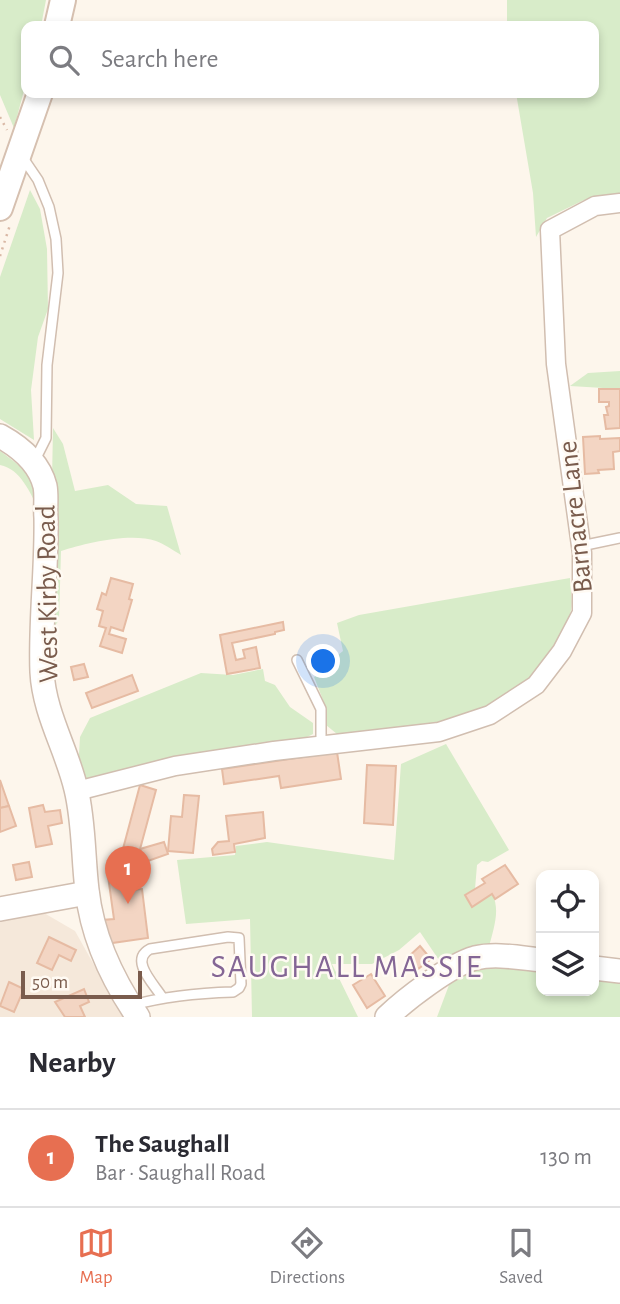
<!DOCTYPE html>
<meta charset="utf-8">
<style>
:root{--surface:#fff;--page:#f2f2f3;--text:#2b2b33;--muted:#7c7c81;--line:#e1e1e2;--accent:#e76f51}
body{margin:0;font-family:"Alegreya Sans",sans-serif;background:var(--page);color:var(--text)}
.controls{position:absolute;right:21px;bottom:21px;display:grid;overflow:hidden;border-radius:14px;box-shadow:0 4px 10px #0003}
.controls button{width:63px;height:63px;display:grid;place-items:center;padding:0;border:0;border-bottom:2px solid var(--line);background:var(--surface);color:var(--text);font:35px sans-serif}
.scale{position:absolute;left:21px;bottom:18px;width:121px;box-sizing:border-box;padding-left:7px;border:4px solid #7a5c4d;border-top:0;font-size:19px;line-height:24px;white-space:nowrap;color:#7a5c4d;-webkit-text-stroke:5px #fffaf3;paint-order:stroke}
.you{position:absolute;left:324px;top:662px;width:24px;height:24px;margin:-18px;border:5px solid #fff;border-radius:50%;background:#1a73e8;box-shadow:0 0 0 10px #1a73e833}
.badge{display:grid;place-items:center;width:46px;height:46px;border-radius:50%;background:var(--accent);color:#fff;font-size:23px;font-weight:700}
.pin{position:absolute;translate:-50% -58px;filter:drop-shadow(0 2px 4px #0008)}
.pin::after{content:'';position:absolute;top:37px;width:24px;height:21px;background:inherit;clip-path:polygon(0 0,100% 0,50% 100%)}
.list{margin:0;padding:0;list-style:none}
h2{display:flex;justify-content:space-between;align-items:center;height:91px;margin:0;padding:0 28px;font-size:30px}
h2 small{font-size:23px;font-weight:400;color:var(--muted)}
.list li{display:grid;grid-template-columns:46px 1fr auto;gap:21px;align-items:center;box-sizing:border-box;height:98px;padding:0 28px;border-top:2px solid var(--line)}
.list b{display:block;font-size:26px;white-space:nowrap}
.list p{margin:0;font-size:23px;white-space:nowrap;color:var(--muted)}
.list em{font-size:23px;font-style:normal;color:var(--muted)}
.icon{flex:none;width:38px;height:38px;fill:none;stroke:currentColor;stroke-width:2;stroke-linecap:round;stroke-linejoin:round}
.map{position:relative;flex:none;width:620px;height:1017px;overflow:hidden}
.search{position:absolute;background:var(--surface);box-shadow:0 4px 10px #0003;left:21px;right:21px;top:21px;height:77px;display:flex;align-items:center;gap:18px;box-sizing:border-box;padding:0 24px;border-radius:14px;color:var(--muted);font-size:26px}
.sheet{height:189px;background:var(--surface)}
nav{display:flex;justify-content:space-around;align-items:center;box-sizing:border-box;height:98px;border-top:2px solid var(--line);background:var(--surface);font-size:19px;color:var(--muted)}
nav a{display:grid;justify-items:center;gap:4px}
nav .on{color:var(--accent)}
.map>svg:first-child{display:block}
.residential{fill:#f5e8da}
.green{fill:#d8ecc9}
.building{fill:#f3d5c3;stroke:#e6bba3;stroke-width:2}
.lines{fill:none;stroke-linecap:round;stroke-linejoin:round}
.service-casing{stroke:#d1beb0;stroke-width:12}
.minor-casing{stroke:#d1beb0;stroke-width:21}
.tertiary-casing{stroke:#d1beb0;stroke-width:26}
.secondary-casing{stroke:#d6c0b0;stroke-width:28}
.path{stroke:#d9b8a5;stroke-width:2.5;stroke-dasharray:2 5;stroke-linecap:butt}
.service{stroke:#fff;stroke-width:9}
.minor{stroke:#fff;stroke-width:18}
.tertiary{stroke:#fff;stroke-width:23}
.secondary{stroke:#fff;stroke-width:24}
.labels{text-anchor:middle;stroke-width:5;stroke-linejoin:round;paint-order:stroke}
.street-label{font-size:28px;fill:#7a5c4d;stroke:#fffaf3}
.quarter-label{font-size:32px;letter-spacing:2px;fill:#846695;stroke:#fffaf3}
</style>
<div class="map">
<svg width="620" height="1017" viewBox="0 0 620 1017">
<rect width="100%" height="100%" fill="#fdf6ec"/>
<!-- residential -->
<polygon class="residential" points="44,913 75,931 117,1006 128,1017 0,1017 0,919"/>
<!-- green -->
<g class="green">
<polygon points="0,0 46,0 41,26 26,26 26,83 14,128 0,95"/>
<polygon points="507,0 620,0 620,195 584,200 547,218 536,237 533,193 516,93 594,93 594,26 507,26"/>
<polygon points="30,190 40,209 47,249 48,309 38,337 31,390 34,440 0,419 0,277"/>
<polygon points="620,371 620,389 570,386 588,373"/>
<path d="M53,428L63,444L75,491L108,485L136,504L167,506L181,555C173,550 164,544 156,541C131,532 85,543 61,551L59,620L49,634Z"/>
<path d="M0,451C23,468 39,479 39,510C30,493 21,469 0,465Z"/>
<path d="M570,578C570,588 573,601 571,610C569,624 558,642 550,654C502,723 414,729 337,734L326,725L327,710L314,677L326,670L325,665L343,651L337,623L359,615Z"/>
<polygon points="263,669 265,681 275,685 290,707 313,723 313,734 299,741 88,781 78,771 80,737 90,718 201,673 233,675"/>
<path d="M446,744L509,850L488,862L482,861L477,865L475,889L465,895L473,907L492,894C501,910 493,930 489,947L454,953L453,960L441,963L420,932L399,950L372,964H332L358,1017H252L250,919L186,924L177,860L235,855L236,846L267,842L394,860L401,764Z"/>
<polygon points="499,963 541,970 541,991 594,991 594,978 620,982 620,1017 437,1017 452,977 473,967"/>
</g>
<!-- building -->
<g class="building">
<polygon points="599,389 620,389 620,428 606,429 604,415 608,415 606,407 609,406 609,402 599,402"/>
<polygon points="600,436 600,439 620,438 620,451 613,452 614,469 598,470 599,473 585,474 583,437"/>
<polygon points="111,578 133,584 129,599 132,600 123,631 111,627 109,634 126,639 122,653 100,646 106,628 99,626 103,611 97,609 102,593 106,595"/>
<polygon points="283,622 284,630 275,632 275,634 232,643 236,660 245,658 243,650 256,647 260,668 227,674 220,635"/>
<polygon points="84,664 88,677 74,680 71,667"/>
<polygon points="132,675 138,691 92,708 86,693"/>
<polygon points="337,752 341,779 281,788 279,776 224,784 222,769"/>
<polygon points="367,765 396,766 393,825 364,823"/>
<polygon points="0,780 9,806 0,808"/>
<polygon points="140,785 156,790 136,864 120,860"/>
<polygon points="184,795 199,796 193,853 168,851 171,816 182,817"/>
<polygon points="43,805 45,812 60,810 62,823 48,826 52,844 36,847 29,808"/>
<polygon points="9,806 16,826 0,832 0,808"/>
<polygon points="263,812 265,838 234,844 235,852 213,855 212,849 218,842 229,841 226,816"/>
<polygon points="164,842 168,854 145,862 140,849"/>
<polygon points="29,862 32,877 16,880 13,865"/>
<polygon points="505,865 518,884 495,899 492,894 472,907 465,895 485,883 482,879"/>
<polygon points="119,867 120,876 137,873 139,882 130,884 131,890 142,889 148,938 105,944 102,920 114,919 107,869"/>
<polygon points="49,937 76,950 71,961 59,955 52,970 37,963"/>
<polygon points="420,946 431,959 418,969 408,957"/>
<polygon points="371,974 385,996 367,1008 353,985"/>
<polygon points="9,982 24,989 14,1012 0,1006"/>
<polygon points="84,989 89,1002 80,1006 85,1017 65,1017 55,1002"/>
</g>
<g class="lines">
<!-- service casing -->
<g class="service-casing">
<g id="service">
<polyline points="21,155 38,180 49,207 56,239 58,273 47,365 46,438 34,462"/>
<polyline points="581,546 620,538"/>
<polyline points="297,660 321,709 321,745"/>
<path d="M133,1005C166,996 198,993 233,992L239,988L241,984L239,938L228,937L150,949C129,960 154,984 162,997"/>
</g>
</g>
<!-- minor casing -->
<g class="minor-casing">
<polyline id="minor" points="77,791 175,766 274,751 439,732 490,715 536,685 562,651 582,613 582,553 556,364 550,230 595,206 620,203"/>
</g>
<!-- tertiary casing -->
<g class="tertiary-casing">
<g id="tertiary">
<path d="M0,436C20,447 39,462 45,486C47,496 45,508 46,518C47,569 40,621 42,672C44,713 67,750 76,789C84,821 83,857 87,890C92,935 112,979 138,1017"/>
<polyline points="0,909 87,893"/>
<polyline points="594,968 620,971"/>
<path d="M387,1017C406,999 450,965 475,958C496,953 520,958 541,960"/>
</g>
</g>
<!-- secondary casing -->
<g class="secondary-casing">
<g id="secondary">
<polyline points="57,26 63,0"/>
<polyline points="0,208 40,93"/>
</g>
</g>
<!-- path -->
<g class="path">
<polyline points="0,117 7,130"/>
<polyline points="0,256 10,225"/>
</g>
<!-- service -->
<use href="#service" class="service"/>
<!-- minor -->
<use href="#minor" class="minor"/>
<!-- tertiary -->
<use href="#tertiary" class="tertiary"/>
<!-- secondary -->
<use href="#secondary" class="secondary"/>
</g>
<g class="labels">
<!-- street labels -->
<g class="street-label">
<text transform="translate(574 517) rotate(-96)" y="10">Barnacre Lane</text>
<text transform="translate(46 594) rotate(-91)" y="10">West Kirby Road</text>
</g>
<!-- quarter labels -->
<g class="quarter-label">
<text x="347" y="977">SAUGHALL MASSIE</text>
</g>
</g>
</svg>
<div class="controls">
<button><svg class="icon" aria-label="locate" viewBox="0 0 24 24"><circle cx="12" cy="12" r="6"/><path d="M12 2v4M12 18v4M2 12h4M18 12h4"/></svg></button>
<button><svg class="icon" aria-label="layers" viewBox="0 0 24 24"><path d="M12 4l9 5-9 5-9-5zM3 14l9 5 9-5"/></svg></button>
</div>
<div class="scale">50 m</div>
<div class="you"></div>
<div class="pin badge" style="left:128px;top:904px">1</div>
<div class="search"><svg class="icon" aria-label="search" viewBox="0 0 24 24"><circle cx="10" cy="10" r="6"/><path d="M15 15l6 6"/></svg>Search here</div>
</div>
<section class="sheet">
<h2>Nearby<small></small></h2>
<ul class="list">
<li><span class="badge">1</span><div><b>The Saughall</b><p>Bar · Saughall Road</p></div><em>130 m</em></li>
</ul>
</section>
<nav>
<a class="on"><svg class="icon" aria-label="map" viewBox="0 0 24 24"><path d="M3 6l6-2 6 2 6-2v14l-6 2-6-2-6 2zM9 4v14M15 6v14"/></svg>Map</a>
<a><svg class="icon" aria-label="directions" viewBox="0 0 24 24"><path d="M12 3l9 9-9 9-9-9zM9 14v-3h6M13 9l2 2-2 2"/></svg>Directions</a>
<a><svg class="icon" aria-label="saved" viewBox="0 0 24 24"><path d="M7 4h10v16l-5-4-5 4z"/></svg>Saved</a>
</nav>
